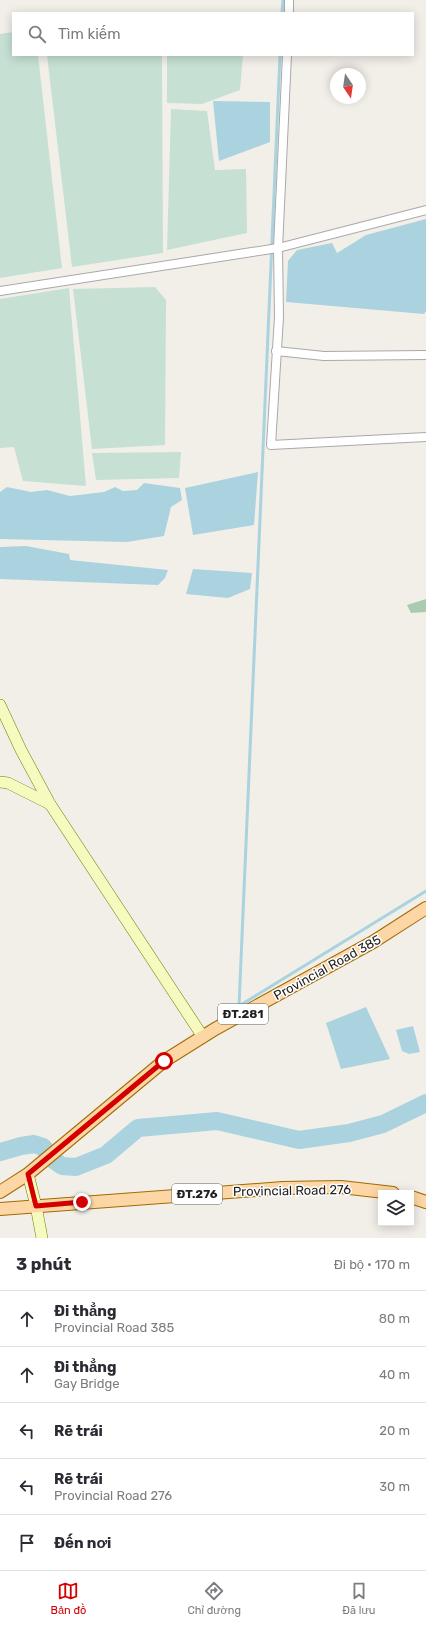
<!DOCTYPE html>
<html lang="vi">
<meta charset="utf-8">
<style>
:root{--surface:#fff;--page:#f7f7f7;--text:#2b2b33;--muted:#7c7c81;--line:#e1e1e2;--accent:#d40000}
body{margin:0;font-family:Rubik,sans-serif;background:var(--page);color:var(--text)}
.controls{position:absolute;right:12px;bottom:12px;display:grid;overflow:hidden;border-radius:0px;box-shadow:0 2px 10px #0003}
.controls button{width:36px;height:36px;display:grid;place-items:center;padding:0;border:0;border-bottom:1px solid var(--line);background:var(--surface);color:var(--text);font:20px sans-serif}
.compass{position:absolute;left:330px;top:68px;width:36px;height:36px;border-radius:50%;background:var(--surface);box-shadow:0 2px 10px #0003;rotate:167deg}
.stop{position:absolute;width:12px;height:12px;margin:-9px;border:3px solid #d40000;border-radius:50%;background:#fff}
.stop.end{background:#d40000;border-color:#fff;box-shadow:0 1px 4px #0008}
.list{margin:0;padding:0;list-style:none}
h2{display:flex;justify-content:space-between;align-items:center;height:52px;margin:0;padding:0 16px;font-size:17px}
h2 small{font-size:13px;font-weight:400;color:var(--muted)}
.list li{display:grid;grid-template-columns:26px 1fr auto;gap:12px;align-items:center;box-sizing:border-box;height:56px;padding:0 16px;border-top:1px solid var(--line)}
.list b{display:block;font-size:15px;white-space:nowrap}
.list p{margin:0;font-size:13px;white-space:nowrap;color:var(--muted)}
.list em{font-size:13px;font-style:normal;color:var(--muted)}
.icon{flex:none;width:22px;height:22px;fill:none;stroke:currentColor;stroke-width:2;stroke-linecap:round;stroke-linejoin:round}
.map{position:relative;flex:none;width:426px;height:1238px;overflow:hidden}
.search{position:absolute;background:var(--surface);box-shadow:0 2px 10px #0003;left:12px;right:12px;top:12px;height:44px;display:flex;align-items:center;gap:10px;box-sizing:border-box;padding:0 14px;border-radius:0px;color:var(--muted);font-size:15px}
.sheet{height:332px;background:var(--surface)}
nav{display:flex;justify-content:space-around;align-items:center;box-sizing:border-box;height:56px;border-top:1px solid var(--line);background:var(--surface);font-size:11px;color:var(--muted)}
nav a{display:grid;justify-items:center;gap:2px}
nav .on{color:var(--accent)}
.map>svg:first-child{display:block}
.wetland{fill:#c6e0d4}
.cemetery{fill:#aacbaf}
.water{fill:#aad3df}
.lines{fill:none;stroke-linecap:round;stroke-linejoin:round}
.stream{stroke:#aad3df;stroke-width:3}
.river{stroke:#aad3df;stroke-width:18}
.street-casing{stroke:#a9a9a9;stroke-width:10}
.secondary-casing{stroke:#707d05;stroke-width:12}
.primary-casing{stroke:#a06b00;stroke-width:14}
.street{stroke:#fff;stroke-width:8}
.secondary{stroke:#f7fabf;stroke-width:11}
.primary{stroke:#fcd6a4;stroke-width:12}
.route{stroke:#d40000;stroke-width:5}
.labels{text-anchor:middle;stroke-width:3;stroke-linejoin:round;paint-order:stroke}
.shield{fill:#fff;stroke:#646464;stroke-width:1}
.shield-label{font-size:12px;font-weight:bold;fill:#222}
.street-label{font-size:13px;fill:#222;stroke:#fff}
</style>
<div class="map">
<svg width="426" height="1238" viewBox="0 0 426 1238">
<rect width="100%" height="100%" fill="#f2efe9"/>
<!-- wetland -->
<g class="wetland">
<polygon points="13,32 13,55 38,55 62,268 0,278 0,34"/>
<polygon points="47,55 162,55 163,253 72,267"/>
<polygon points="167,55 243,55 240,90 202,104 167,103"/>
<polygon points="171,109 207,111 215,170 246,169 247,233 167,250"/>
<polygon points="155,287 166,300 165,445 92,449 73,289"/>
<polygon points="69,288 86,486 23,481 14,447 0,448 0,299"/>
<polygon points="181,452 179,478 96,480 92,453"/>
</g>
<!-- cemetery -->
<polygon class="cemetery" points="426,599 426,612 411,613 407,605"/>
<!-- water -->
<g class="water">
<polygon points="213,101 270,102 270,142 219,161"/>
<polygon points="426,219 426,311 424,314 286,302 288,261 297,250 332,243 337,253 366,235"/>
<polygon points="258,472 254,525 193,535 185,488"/>
<polygon points="144,483 180,488 182,500 171,507 164,536 127,542 0,539 0,492 7,487 31,492 47,490 70,496 104,492 115,487 123,491 137,490"/>
<polygon points="26,546 69,554 70,560 168,570 165,578 158,585 0,579 0,547"/>
<polygon points="193,569 252,573 250,589 228,598 186,594"/>
<polygon points="366,1007 390,1059 341,1069 326,1023"/>
<polygon points="413,1026 420,1052 409,1054 402,1051 396,1030"/>
</g>
<g class="lines">
<!-- stream -->
<g class="stream">
<polyline points="282,13 283,0"/>
<polyline points="280,55 239,1006 426,891"/>
</g>
<!-- river -->
<polyline class="river" points="0,1152 21,1146 34,1144 43,1147 52,1159 62,1166 76,1167 106,1155 138,1128 217,1121 299,1140 349,1133 383,1124 426,1103"/>
<!-- street casing -->
<g class="street-casing">
<g id="street">
<polyline points="289,13 289,0"/>
<polyline points="287,55 278,248 279,317 271,445 426,437"/>
<polyline points="0,291 278,248 426,210"/>
<polyline points="276,351 324,356 426,355"/>
</g>
</g>
<!-- secondary casing -->
<g class="secondary-casing">
<g id="secondary">
<polyline points="0,705 21,750 50,804 203,1037"/>
<polyline points="0,782 8,783 50,804"/>
<polyline points="28,1174 36,1206 42,1238"/>
</g>
</g>
<!-- primary casing -->
<g class="primary-casing">
<g id="primary">
<polyline points="0,1192 28,1174 164,1061 215,1029 373,942 426,908"/>
<polyline points="411,1197 426,1202"/>
<polyline points="0,1209 283,1188 341,1187 393,1193"/>
</g>
</g>
<!-- street -->
<use href="#street" class="street"/>
<!-- secondary -->
<use href="#secondary" class="secondary"/>
<!-- primary -->
<use href="#primary" class="primary"/>
</g>
<g class="lines">
<!-- route -->
<polyline class="route" points="82,1202 36,1206 28,1174 164,1061"/>
</g>
<g class="labels">
<!-- shield labels -->
<g class="shield">
<rect x="218" y="1004" width="50" height="20" rx="3"/>
<rect x="172" y="1184" width="50" height="20" rx="3"/>
</g>
<g class="shield-label">
<text x="243" y="1018">ĐT.281</text>
<text x="197" y="1198">ĐT.276</text>
</g>
<!-- street labels -->
<g class="street-label">
<text transform="translate(327 967) rotate(-29)" y="5">Provincial Road 385</text>
<text transform="translate(292 1190) rotate(-1)" y="5">Provincial Road 276</text>
</g>
</g>
</svg>
<div class="controls">
<button><svg class="icon" aria-label="layers" viewBox="0 0 24 24"><path d="M12 4l9 5-9 5-9-5zM3 14l9 5 9-5"/></svg></button>
</div>
<svg class="compass" viewBox="-18 -18 36 36"><path d="M0-13l5 13h-10z" fill="#e53935"/><path d="M0 13l5-13h-10z" fill="#7c7c81"/></svg>
<div class="stop" style="left:164px;top:1061px"></div>
<div class="stop end" style="left:82px;top:1202px"></div>
<div class="search"><svg class="icon" aria-label="search" viewBox="0 0 24 24"><circle cx="10" cy="10" r="6"/><path d="M15 15l6 6"/></svg>Tìm kiếm</div>
</div>
<section class="sheet">
<h2>3 phút<small>Đi bộ · 170 m</small></h2>
<ul class="list">
<li><svg class="icon" aria-label="ahead" viewBox="0 0 24 24"><path d="M12 20V5M6 11l6-6 6 6"/></svg><div><b>Đi thẳng</b><p>Provincial Road 385</p></div><em>80 m</em></li>
<li><svg class="icon" aria-label="ahead" viewBox="0 0 24 24"><path d="M12 20V5M6 11l6-6 6 6"/></svg><div><b>Đi thẳng</b><p>Gay Bridge</p></div><em>40 m</em></li>
<li><svg class="icon" aria-label="left" viewBox="0 0 24 24"><path d="M17 20v-9H6M10 6l-5 5 5 5"/></svg><div><b>Rẽ trái</b></div><em>20 m</em></li>
<li><svg class="icon" aria-label="left" viewBox="0 0 24 24"><path d="M17 20v-9H6M10 6l-5 5 5 5"/></svg><div><b>Rẽ trái</b><p>Provincial Road 276</p></div><em>30 m</em></li>
<li><svg class="icon" aria-label="arrive" viewBox="0 0 24 24"><path d="M6 21V4h12l-3 4 3 4H6"/></svg><div><b>Đến nơi</b></div></li>
</ul>
</section>
<nav>
<a class="on"><svg class="icon" aria-label="map" viewBox="0 0 24 24"><path d="M3 6l6-2 6 2 6-2v14l-6 2-6-2-6 2zM9 4v14M15 6v14"/></svg>Bản đồ</a>
<a><svg class="icon" aria-label="directions" viewBox="0 0 24 24"><path d="M12 3l9 9-9 9-9-9zM9 14v-3h6M13 9l2 2-2 2"/></svg>Chỉ đường</a>
<a><svg class="icon" aria-label="saved" viewBox="0 0 24 24"><path d="M7 4h10v16l-5-4-5 4z"/></svg>Đã lưu</a>
</nav>
